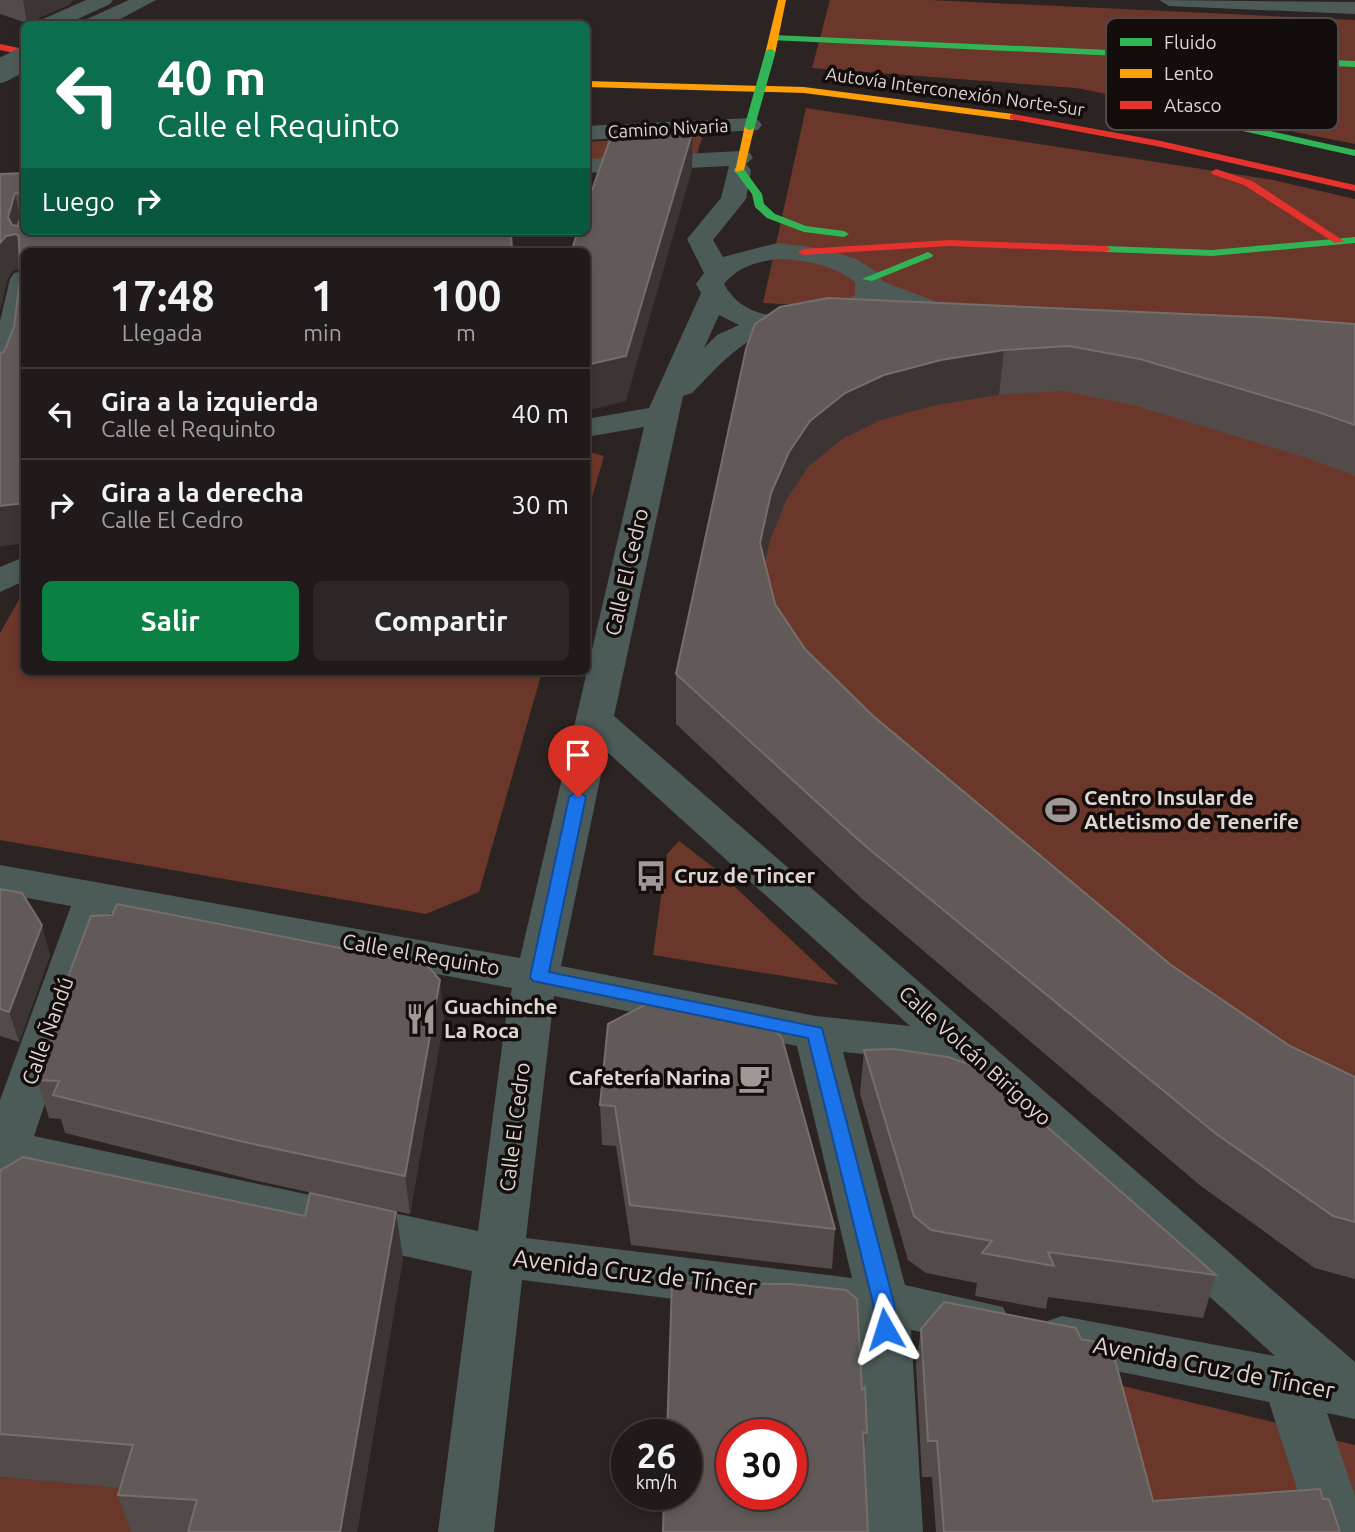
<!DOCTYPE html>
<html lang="es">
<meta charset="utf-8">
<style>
body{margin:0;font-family:Ubuntu,sans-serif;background:#2d2827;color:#f1f3f6;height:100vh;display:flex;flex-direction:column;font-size:26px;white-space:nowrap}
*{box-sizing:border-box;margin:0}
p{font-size:23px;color:#a2a1a2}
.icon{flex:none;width:38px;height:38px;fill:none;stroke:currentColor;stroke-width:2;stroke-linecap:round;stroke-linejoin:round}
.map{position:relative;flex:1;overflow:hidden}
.drawer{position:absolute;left:21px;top:248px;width:569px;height:427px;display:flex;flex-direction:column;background:#201b1a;border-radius:10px;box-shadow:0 4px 10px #0003,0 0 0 2px #3d3939}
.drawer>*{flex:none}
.top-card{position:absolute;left:21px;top:21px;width:569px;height:214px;border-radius:10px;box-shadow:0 4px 10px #0003,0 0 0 2px #3d3939;background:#0b6e4f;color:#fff;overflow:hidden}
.speed{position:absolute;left:611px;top:1419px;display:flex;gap:14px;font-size:35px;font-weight:700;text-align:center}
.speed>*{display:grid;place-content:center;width:91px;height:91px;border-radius:50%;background:#201b1a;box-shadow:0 4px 10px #0003,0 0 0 2px #3d3939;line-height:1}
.speed small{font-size:18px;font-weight:400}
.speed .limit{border:10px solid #d22;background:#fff;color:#111}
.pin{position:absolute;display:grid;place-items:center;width:60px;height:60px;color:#fff;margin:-72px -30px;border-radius:50% 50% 50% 0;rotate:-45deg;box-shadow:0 0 7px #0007}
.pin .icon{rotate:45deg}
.me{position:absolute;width:77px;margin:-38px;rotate:354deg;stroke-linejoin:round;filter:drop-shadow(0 0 5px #0008)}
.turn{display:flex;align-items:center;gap:24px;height:147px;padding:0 21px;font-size:32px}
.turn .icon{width:91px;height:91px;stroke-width:2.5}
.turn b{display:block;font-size:49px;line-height:60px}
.then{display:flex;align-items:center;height:66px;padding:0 21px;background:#0003;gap:14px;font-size:26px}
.eta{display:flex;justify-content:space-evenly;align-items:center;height:119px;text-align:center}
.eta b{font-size:42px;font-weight:700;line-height:49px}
.button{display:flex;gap:14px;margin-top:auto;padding:14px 21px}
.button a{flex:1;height:80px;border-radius:10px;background:#0b8043;color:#fff;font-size:28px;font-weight:700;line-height:80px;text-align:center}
.button a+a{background:#2d2827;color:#f1f3f6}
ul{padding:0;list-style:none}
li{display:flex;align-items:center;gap:21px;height:91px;padding:0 21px;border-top:2px solid #3d3939}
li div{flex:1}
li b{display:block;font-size:26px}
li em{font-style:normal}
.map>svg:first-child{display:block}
.green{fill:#6b372b}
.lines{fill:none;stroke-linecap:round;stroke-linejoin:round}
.street{fill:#4c5a58;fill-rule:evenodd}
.fast{fill:#30b455;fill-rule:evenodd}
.slow{fill:#ff9f0a;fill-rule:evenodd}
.jam{fill:#e5322d;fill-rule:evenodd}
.street-bridge{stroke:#4c5a58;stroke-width:24}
.fast-bridge{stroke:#30b455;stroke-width:10}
.wall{fill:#524b49}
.shaded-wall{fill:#3c3533}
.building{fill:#615a58;stroke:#756e6b;stroke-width:2;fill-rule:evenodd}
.route{fill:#1a73e8;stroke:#114b97;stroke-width:2}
.labels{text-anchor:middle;stroke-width:7;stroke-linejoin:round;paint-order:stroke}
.far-street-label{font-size:18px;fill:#dfd6d3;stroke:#130d0b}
.street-label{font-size:21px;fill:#dfd6d3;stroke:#130d0b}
.poi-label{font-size:21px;font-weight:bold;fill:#dfd6d3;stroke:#130d0b;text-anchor:start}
.near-street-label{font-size:24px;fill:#dfd6d3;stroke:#130d0b}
.key{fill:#130d0b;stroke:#504947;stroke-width:2}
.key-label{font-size:19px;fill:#dfd6d3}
</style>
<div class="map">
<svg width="1355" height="1532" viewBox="0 0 1355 1532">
<rect width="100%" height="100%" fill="#2b2422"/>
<g class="green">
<polygon points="830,0 930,0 1355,20 1355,144 1076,88 812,68"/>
<polygon points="806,108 1273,180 1355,199 1355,337 763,303"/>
<polygon points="703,135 697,154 586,161 586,142"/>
<polygon points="1355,370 1355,1279 1315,1268 1201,1186 859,896 718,521 744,394"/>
<polygon points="586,451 604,456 586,518"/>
<polygon points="24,591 24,672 542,672 479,892 426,914 0,840 0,633"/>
<polygon points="679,841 717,870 839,985 653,955 667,854"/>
<polygon points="1102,1381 1281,1424 1311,1524 1142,1532"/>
<polygon points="1321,1437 1355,1445 1355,1530"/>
<polygon points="0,1477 147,1490 136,1532 0,1532"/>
</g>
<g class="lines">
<g class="street">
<polygon points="86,0 113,0 110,4 67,24 40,24 43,19"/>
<polygon points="129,0 156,0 111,24 84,24 87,19"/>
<polygon points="1159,0 1355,2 1355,14 1169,6"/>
<polygon points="750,118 758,120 762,125 758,130 586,140 586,126"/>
<path d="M 741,151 L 750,153 L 753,158 L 746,164 L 751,170 L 746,199 L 713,240 L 723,257 L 777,243 L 825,249 L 856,259 L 878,273 L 882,281 L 965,313 L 969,319 L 965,325 L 955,327 L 882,300 C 863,324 821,331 793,332 C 784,333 774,330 766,333 C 735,345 715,370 692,393 L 683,396 L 614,716 L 1355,1362 L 1355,1419 L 1327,1413 L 1355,1496 L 1355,1532 L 1311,1532 L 1269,1402 L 1062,1360 L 1044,1354 L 1036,1338 L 1044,1322 L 1062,1316 L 1275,1356 L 952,1063 L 843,1052 L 905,1285 L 1003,1307 L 1011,1323 L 1003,1339 L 985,1345 L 911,1330 L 923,1532 L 867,1532 L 859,1322 L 522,1280 L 494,1532 L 438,1532 L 472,1271 L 21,1171 L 17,1178 L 0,1184 L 0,1100 L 71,906 L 0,893 L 0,865 L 520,958 L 644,427 L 586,437 L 586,419 L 649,408 L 701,293 L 696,284 L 704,273 L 687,239 L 721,198 L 729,166 L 586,173 L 586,159 ZM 777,259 C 806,260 831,264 855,282 L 855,295 C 818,321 748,330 724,284 C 738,267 756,262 777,259 ZM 719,315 L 739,325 L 717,335 L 704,348 ZM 606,751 L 910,1026 L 816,1016 L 561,966 ZM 110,913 L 512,988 L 506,1016 L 478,1231 L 34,1136 ZM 554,996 L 797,1046 L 852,1278 L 526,1238 Z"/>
<path d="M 24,271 C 27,301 28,361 10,387 L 0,390 L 0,321 L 10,279 L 14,273 Z"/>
<polygon points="24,557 24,581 0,592 0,567"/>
</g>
<g class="fast">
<polygon points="773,35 1355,61 1355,67 770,40 770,36"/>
<polygon points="1225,121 1355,150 1355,156 1225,127 1186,130 1181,127 1186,124"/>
<polygon points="735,168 743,168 762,194 764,204 775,214 806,226 844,231 849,234 844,237 804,232 767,218 755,207 752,194 734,170"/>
<polygon points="1355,237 1355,243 1212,256 1106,252 1101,249 1106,246 1212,250"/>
<polygon points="928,252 933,255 932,257 872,281 862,279"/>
</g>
<g class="slow">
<polygon points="778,0 786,0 775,54 770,57 765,54"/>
<polygon points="586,81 804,87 1013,114 1018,117 1013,120 804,93 586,87"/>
<polygon points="750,122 755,125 744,170 735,172 745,125"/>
</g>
<g class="jam">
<polygon points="0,44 24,49 24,55 0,50"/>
<polygon points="1013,114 1161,141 1355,185 1355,191 1161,147 1010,119 1010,115"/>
<polygon points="1216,169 1252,181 1344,241 1335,243 1244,185 1212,174 1211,172"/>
<polygon points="949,240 1106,246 1111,249 1106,252 949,246 803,255 798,252 803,249"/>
</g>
<polyline class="street-bridge" points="0,71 24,59"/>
<polyline class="fast-bridge" points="750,125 770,54"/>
</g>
<g class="wall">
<polygon points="0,0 73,0 68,5 27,23 0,14"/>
<polygon points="24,173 24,543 0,546 0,353 4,352 14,327 20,279 20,269 13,270 8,278 0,174"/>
<polygon points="1355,324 1355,476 1307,458 1133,405 1063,391 999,395 936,405 881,420 842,439 808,467 787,499 770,540 765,562 775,604 805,649 872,715 1171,965 1290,1046 1355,1077 1355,1279 1315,1268 1201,1186 859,896 676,724 676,674 746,349"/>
<polygon points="0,889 50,955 19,1042 0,1036"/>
<polygon points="444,1018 410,1214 253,1180 65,1133 61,1119 49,1118 37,1080"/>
<polygon points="608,1024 835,1229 832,1269 631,1245 616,1146 602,1145 600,1105"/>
<polygon points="864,1050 1216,1275 1203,1318 1048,1297 1046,1309 975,1296 977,1283 926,1273 908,1260 860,1094"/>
<polygon points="0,1174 403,1258 357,1532 131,1532 118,1495 120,1488 0,1477"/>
<polygon points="921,1329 1153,1501 1323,1499 1340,1532 936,1532 932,1477 922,1477 916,1365"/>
<polygon points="862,1390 867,1433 864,1457"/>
</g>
<g class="shaded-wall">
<polygon points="23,0 73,0 68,5 27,23"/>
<polygon points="693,130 692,170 626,401 586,411 586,365"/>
<polygon points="15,193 22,227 19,236 16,234 23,268 13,270 8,278 0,310 0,243"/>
<polygon points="1004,350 999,395 936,405 881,420 842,439 808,467 787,499 770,540 759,591 760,543 771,493 789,452 810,421 845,393 884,375 941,360"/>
<polygon points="24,503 24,543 0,546 0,506"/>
<polygon points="42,925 50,955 19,1042 9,1012"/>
<polygon points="440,980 444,1018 410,1214 405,1176"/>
<polygon points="396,1212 403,1258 357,1532 340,1532"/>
</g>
<g class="building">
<polygon points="693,130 626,356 586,365 586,252 571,252 578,231 586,231 586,207 612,134"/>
<polygon points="24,173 24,194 15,193 8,217 12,225 18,226 19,221 24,220 24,231 511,231 512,252 24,252 24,503 0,506 0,353 4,352 14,327 20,279 19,236 16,234 6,236 0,243 0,174"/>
<polygon points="828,298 1276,318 1355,324 1355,425 1318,412 1140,359 1069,346 1004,350 941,360 884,375 845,393 810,421 789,452 771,493 760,543 775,604 805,649 872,715 1171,965 1290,1046 1355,1077 1355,1222 1333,1216 1215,1133 863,844 676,674 746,349 755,324 780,307"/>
<polygon points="0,889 22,893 42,925 9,1012 0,1009"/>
<polygon points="117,904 427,965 440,980 405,1176 244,1142 53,1095 59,1081 37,1080 59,1021 54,1023 53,1017 91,916 112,915"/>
<polygon points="652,1001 764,1024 776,1031 782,1038 835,1229 630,1205 615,1106 600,1105 608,1024"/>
<polygon points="894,1049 948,1057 980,1068 1216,1275 1048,1252 1054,1266 982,1253 992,1241 931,1230 914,1216 864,1050"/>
<polygon points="23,1157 305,1216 310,1193 396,1212 340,1532 188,1532 197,1500 118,1495 133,1445 0,1434 0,1174 1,1170"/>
<path d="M 672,1283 L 791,1284 L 846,1290 L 857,1299 L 862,1390 L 865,1387 L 867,1433 L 863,1432 L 868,1532 L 663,1532 L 664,1494 L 686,1494 L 686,1435 L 667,1435 ZM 732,1435 L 791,1435 L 791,1494 L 732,1494 Z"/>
<polygon points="944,1302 1076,1328 1081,1339 1111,1345 1153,1501 1320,1489 1323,1499 1329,1499 1340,1532 944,1532 937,1441 928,1441 921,1329"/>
</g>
<polygon class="route" points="578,791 586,797 549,972 822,1028 894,1303 896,1329 893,1335 885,1338 878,1335 873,1303 808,1038 533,981 530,977 569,797"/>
<defs>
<symbol id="stadium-bare" viewBox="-9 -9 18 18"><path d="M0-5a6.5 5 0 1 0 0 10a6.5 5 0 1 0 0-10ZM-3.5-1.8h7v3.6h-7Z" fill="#a09895" stroke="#130d0b" stroke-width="2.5" paint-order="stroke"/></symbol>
<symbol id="bus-bare" viewBox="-9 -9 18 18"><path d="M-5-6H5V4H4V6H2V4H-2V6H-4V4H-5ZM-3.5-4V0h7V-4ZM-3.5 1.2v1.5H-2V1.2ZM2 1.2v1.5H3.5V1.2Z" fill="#a09895" stroke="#130d0b" stroke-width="2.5" paint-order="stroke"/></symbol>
<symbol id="restaurant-bare" viewBox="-9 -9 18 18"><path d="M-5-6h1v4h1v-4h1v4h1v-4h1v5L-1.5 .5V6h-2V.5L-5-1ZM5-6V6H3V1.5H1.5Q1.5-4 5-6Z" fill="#a09895" stroke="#130d0b" stroke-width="2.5" paint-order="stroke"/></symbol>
<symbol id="cafe-bare" viewBox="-9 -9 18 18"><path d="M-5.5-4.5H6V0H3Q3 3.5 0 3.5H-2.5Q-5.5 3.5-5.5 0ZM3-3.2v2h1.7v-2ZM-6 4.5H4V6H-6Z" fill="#a09895" stroke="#130d0b" stroke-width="2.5" paint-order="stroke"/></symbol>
</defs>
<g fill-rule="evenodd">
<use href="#stadium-bare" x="1039" y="788" width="44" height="44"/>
<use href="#bus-bare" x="629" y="854" width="44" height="44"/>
<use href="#restaurant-bare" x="399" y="997" width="44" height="44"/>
<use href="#cafe-bare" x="732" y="1056" width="44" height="44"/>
</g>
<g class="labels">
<g class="far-street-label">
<text transform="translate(955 92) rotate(8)" y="6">Autovía Interconexión Norte-Sur</text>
<text transform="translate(668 129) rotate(-3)" y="6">Camino Nivaria</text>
</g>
<g class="street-label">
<text transform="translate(627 572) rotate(-77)" y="7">Calle El Cedro</text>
<text transform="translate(421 955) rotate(10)" y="7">Calle el Requinto</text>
<text transform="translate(48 1031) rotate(-70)" y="7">Calle Ñandú</text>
<text transform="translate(975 1056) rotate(42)" y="7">Calle Volcán Birigoyo</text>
<text transform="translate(515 1127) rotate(-83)" y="7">Calle El Cedro</text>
</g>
<g class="poi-label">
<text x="1084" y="805">Centro Insular de<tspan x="1084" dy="24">Atletismo de Tenerife</tspan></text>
<text x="674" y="883">Cruz de Tincer</text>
<text x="444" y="1014">Guachinche<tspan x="444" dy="24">La Roca</tspan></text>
<text x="731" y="1085" text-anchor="end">Cafetería Narina</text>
</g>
<g class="near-street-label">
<text transform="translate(635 1273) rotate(7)" y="8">Avenida Cruz de Tíncer</text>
<text transform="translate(1214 1368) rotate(11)" y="8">Avenida Cruz de Tíncer</text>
</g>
</g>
<rect x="1106" y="18" width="232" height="112" rx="10" class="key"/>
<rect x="1120" y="38" width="32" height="8" fill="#30b455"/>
<rect x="1120" y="69" width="32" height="9" fill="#ff9f0a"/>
<rect x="1120" y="101" width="32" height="8" fill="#e5322d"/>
<g class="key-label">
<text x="1164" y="49">Fluido</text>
<text x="1164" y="80">Lento</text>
<text x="1164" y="112">Atasco</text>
</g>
</svg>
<div class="speed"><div>26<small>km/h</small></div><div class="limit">30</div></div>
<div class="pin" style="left:578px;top:797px;background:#d93025"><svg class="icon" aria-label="arrive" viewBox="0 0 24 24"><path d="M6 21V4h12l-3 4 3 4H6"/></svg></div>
<svg class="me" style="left:885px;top:1329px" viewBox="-20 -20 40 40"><path d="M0-17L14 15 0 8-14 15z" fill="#1a73e8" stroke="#fff" stroke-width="4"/></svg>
<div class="top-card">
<div class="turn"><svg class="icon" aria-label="left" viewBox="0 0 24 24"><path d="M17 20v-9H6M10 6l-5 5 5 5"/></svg><div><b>40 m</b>Calle el Requinto</div></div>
<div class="then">Luego<svg class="icon" aria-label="right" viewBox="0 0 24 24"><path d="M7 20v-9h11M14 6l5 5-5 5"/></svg></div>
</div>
<section class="drawer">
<div class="eta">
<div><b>17:48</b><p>Llegada</p></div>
<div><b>1</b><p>min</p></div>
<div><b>100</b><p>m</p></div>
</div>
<ul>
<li><svg class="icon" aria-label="left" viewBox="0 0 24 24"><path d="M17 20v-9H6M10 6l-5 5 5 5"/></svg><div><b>Gira a la izquierda</b><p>Calle el Requinto</p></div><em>40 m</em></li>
<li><svg class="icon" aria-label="right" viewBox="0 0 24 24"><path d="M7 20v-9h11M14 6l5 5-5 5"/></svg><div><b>Gira a la derecha</b><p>Calle El Cedro</p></div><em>30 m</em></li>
</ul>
<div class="button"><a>Salir</a><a>Compartir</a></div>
</section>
</div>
